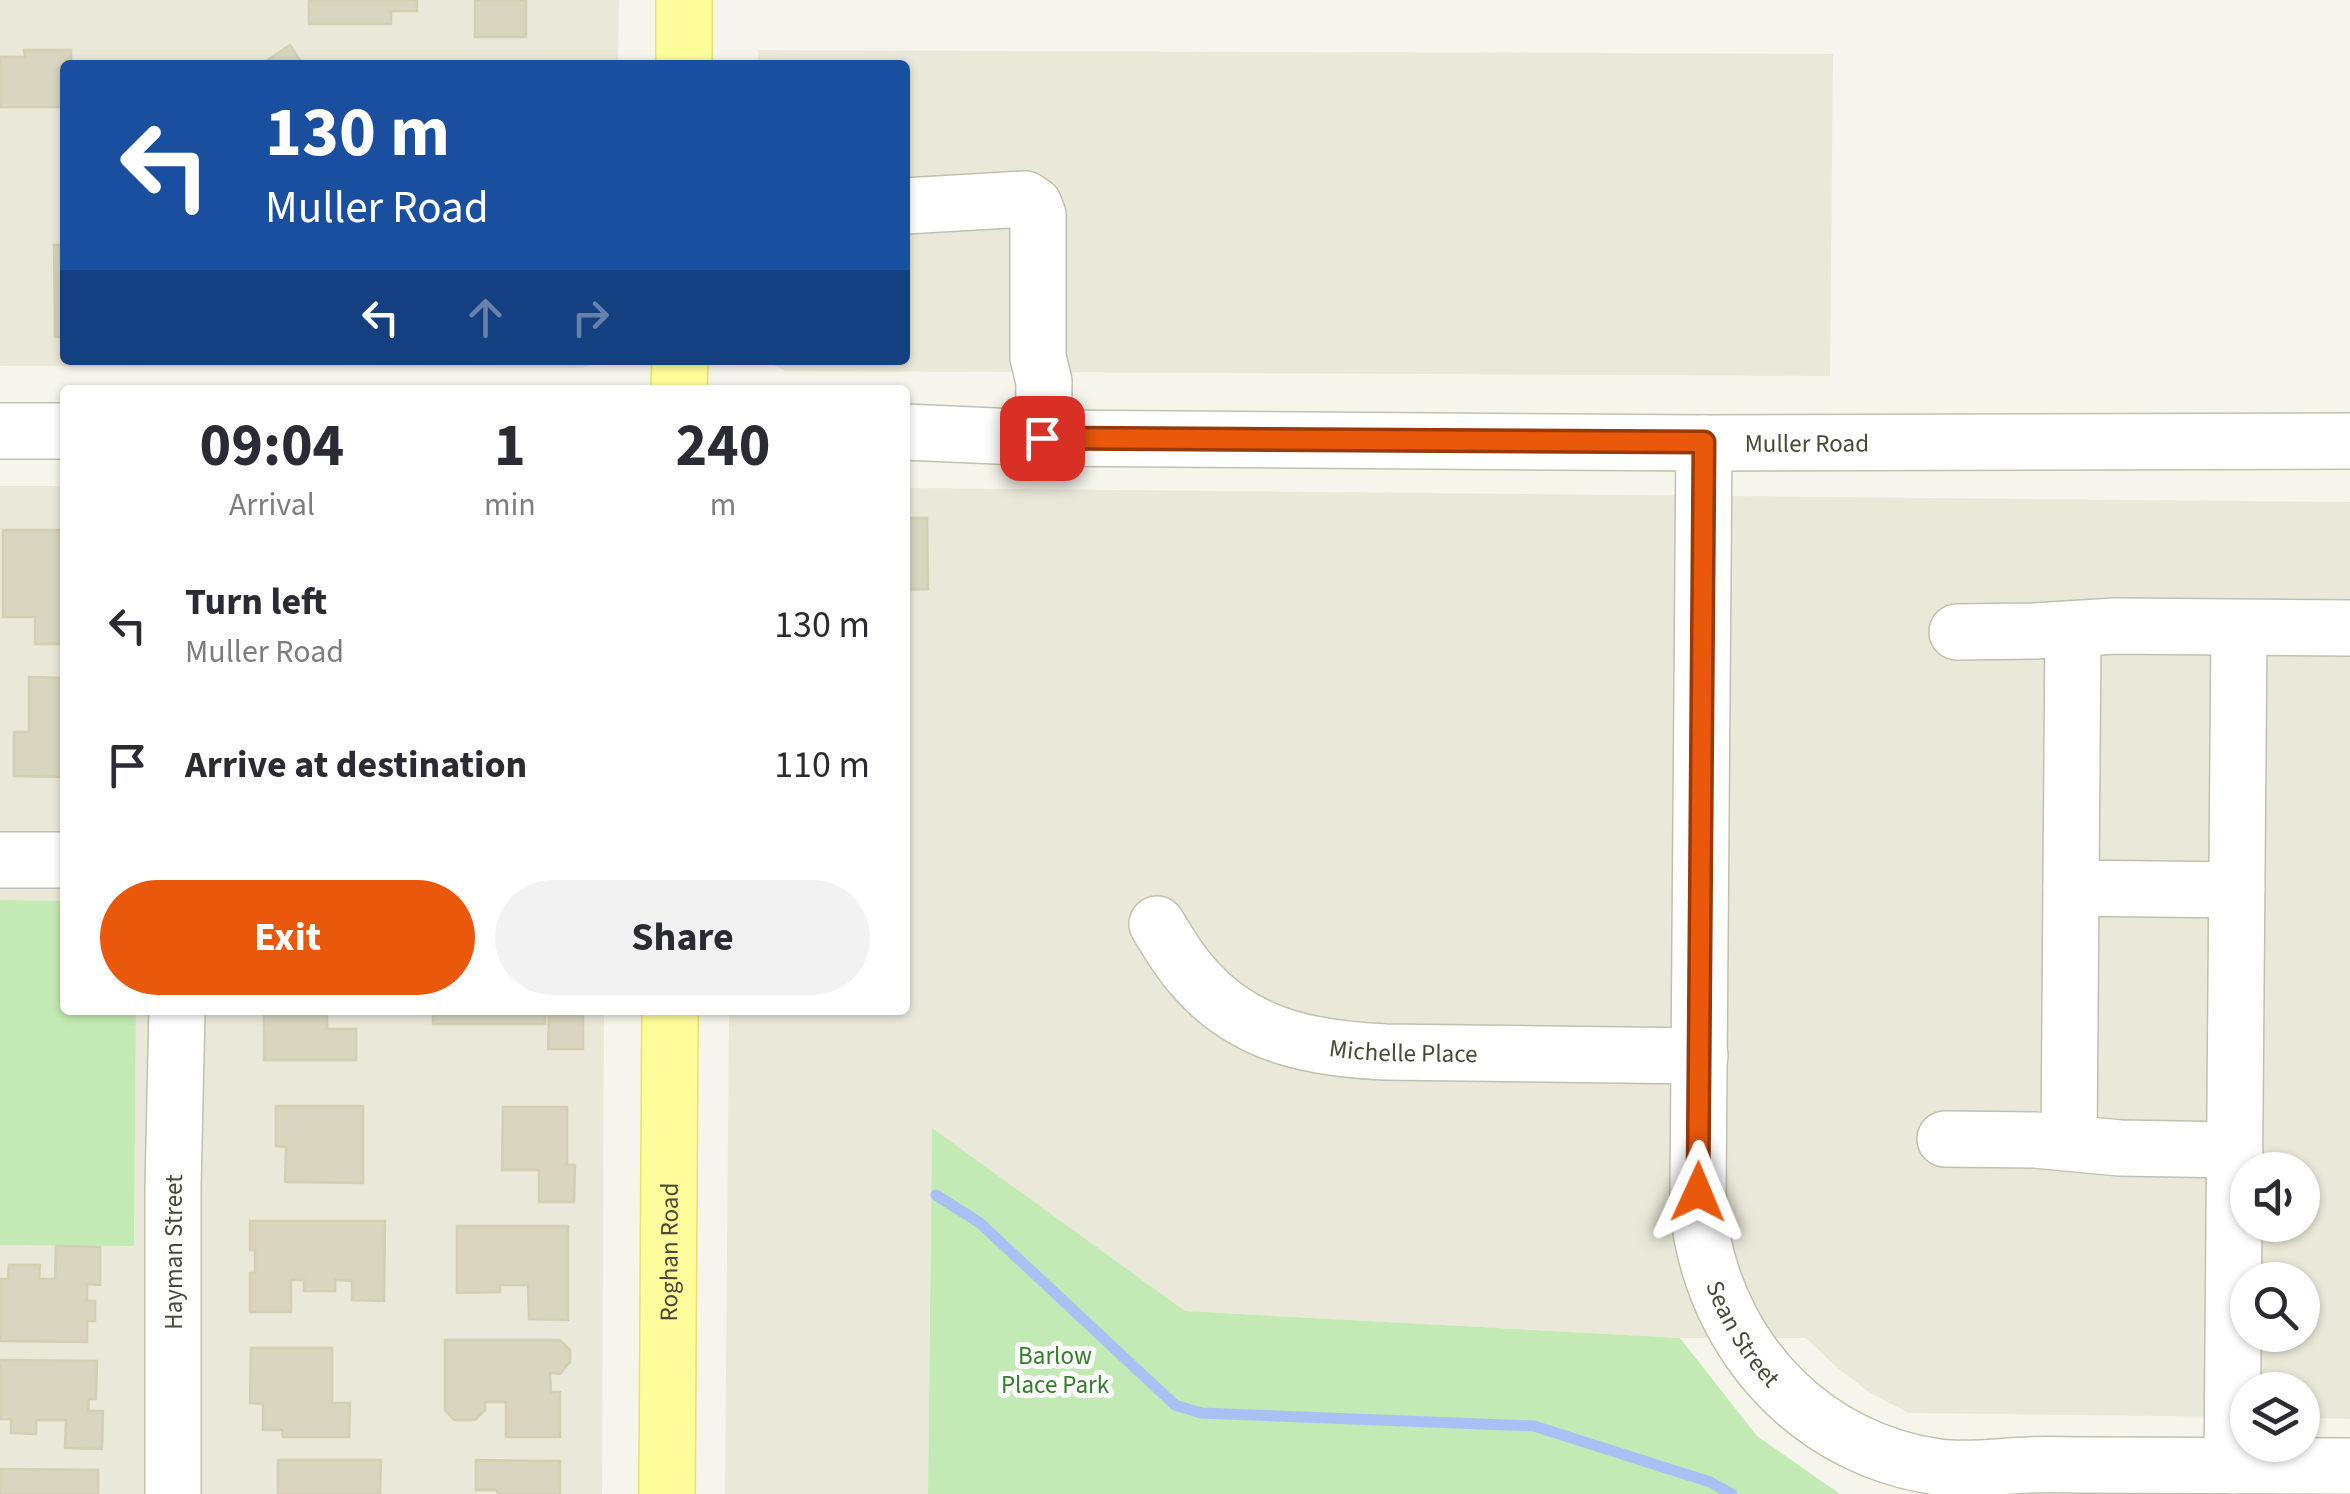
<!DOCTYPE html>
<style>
body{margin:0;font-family:"Source Sans 3",sans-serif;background:#f2f2f3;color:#2b2b33;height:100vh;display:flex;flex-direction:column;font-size:38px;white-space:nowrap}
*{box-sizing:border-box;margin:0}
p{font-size:32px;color:#7c7c81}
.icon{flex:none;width:55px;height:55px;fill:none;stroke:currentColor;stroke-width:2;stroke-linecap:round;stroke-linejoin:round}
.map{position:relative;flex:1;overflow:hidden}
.side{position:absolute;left:60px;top:385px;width:850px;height:630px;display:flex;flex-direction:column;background:#fff;border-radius:10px;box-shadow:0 2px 8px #0004}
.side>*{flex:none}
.top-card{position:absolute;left:60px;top:60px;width:850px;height:305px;border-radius:10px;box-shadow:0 2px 8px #0004;background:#1a4fa0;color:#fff;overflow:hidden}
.fabs{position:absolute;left:2230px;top:1152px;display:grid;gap:20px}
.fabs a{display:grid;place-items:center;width:90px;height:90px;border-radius:50%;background:#fff;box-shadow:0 2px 8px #0004;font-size:50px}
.pin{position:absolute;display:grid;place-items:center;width:85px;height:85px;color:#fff;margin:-42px;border-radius:20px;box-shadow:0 5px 15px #0006}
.me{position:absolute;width:110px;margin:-55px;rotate:1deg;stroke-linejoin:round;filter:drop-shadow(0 0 8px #0008)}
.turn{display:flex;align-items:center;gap:35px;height:210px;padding:0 40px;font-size:45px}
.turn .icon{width:130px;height:130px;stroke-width:2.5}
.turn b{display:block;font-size:70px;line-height:85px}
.lanes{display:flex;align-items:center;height:95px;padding:0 40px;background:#0003;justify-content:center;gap:50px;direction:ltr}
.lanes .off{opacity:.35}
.eta{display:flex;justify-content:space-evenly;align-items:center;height:170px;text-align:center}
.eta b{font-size:60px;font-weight:700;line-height:70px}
.button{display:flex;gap:20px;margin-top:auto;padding:20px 40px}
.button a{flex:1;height:115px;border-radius:60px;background:#ea580c;color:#fff;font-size:40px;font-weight:700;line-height:115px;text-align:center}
.button a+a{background:#f2f2f3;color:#2b2b33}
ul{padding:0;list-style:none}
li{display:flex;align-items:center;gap:30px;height:140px;padding:0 40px}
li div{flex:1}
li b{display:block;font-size:38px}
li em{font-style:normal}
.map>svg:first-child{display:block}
.residential{fill:#eae9d9;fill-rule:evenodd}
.green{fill:#c3eab4}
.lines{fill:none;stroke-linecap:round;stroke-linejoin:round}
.stream{stroke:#a8c0f3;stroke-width:11}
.building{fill:#d8d5c0;stroke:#d3cfb3;stroke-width:2.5}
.minor-casing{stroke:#c2c0ad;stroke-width:58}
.major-casing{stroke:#e7e268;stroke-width:58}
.minor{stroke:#fff;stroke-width:55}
.major{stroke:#fffd9b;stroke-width:55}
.route-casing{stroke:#983908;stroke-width:25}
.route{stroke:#ea580c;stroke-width:18}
.labels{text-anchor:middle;stroke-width:10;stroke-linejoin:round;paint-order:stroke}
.street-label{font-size:25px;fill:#4b4838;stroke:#fff}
.park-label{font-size:25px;fill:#337f29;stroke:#fff}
</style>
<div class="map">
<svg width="2350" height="1494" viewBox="0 0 2350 1494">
<rect width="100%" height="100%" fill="#f6f5eb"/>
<g class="residential">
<polygon points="0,0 619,0 618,65 65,65 65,360 602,360 583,368 0,366"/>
<polygon points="758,50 1833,54 1830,376 786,371 771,364 768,360 905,360 905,65 758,65"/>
<polygon points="0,486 65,486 65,901 0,900"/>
<path d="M 905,488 L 2350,502 L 2350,1419 L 2303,1418 L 2302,1390 L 2248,1390 L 2247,1417 L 1909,1413 L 1870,1393 L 1834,1365 L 1806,1338 L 1680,1338 L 1185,1311 L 932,1129 L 928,1494 L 725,1494 L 729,1010 L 905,1010 ZM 2248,1170 L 2302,1170 L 2302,1225 L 2248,1225 ZM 2248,1280 L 2302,1280 L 2302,1335 L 2248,1335 Z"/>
<polygon points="136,1010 604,1010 602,1494 0,1494 0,1245 134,1245"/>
</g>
<g class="green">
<polygon points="0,900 65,901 65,1010 136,1010 134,1246 0,1245"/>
<polygon points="932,1128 1185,1311 1680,1338 1757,1436 1840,1494 928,1494"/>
</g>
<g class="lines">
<polyline class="stream" points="936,1195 980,1223 1175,1405 1201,1413 1534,1426 1710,1482 1732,1494"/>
</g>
<g class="building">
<polygon points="309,0 417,0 417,11 391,11 391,24 309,24"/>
<rect x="475" y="0" width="51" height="37"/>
<polygon points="290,45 303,65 263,65 262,64"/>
<polygon points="24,50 71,50 71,65 65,65 65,107 0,107 0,57 25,57"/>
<polygon points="496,63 571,64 571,65 496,65"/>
<polygon points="54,245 65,245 65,337 55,337"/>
<polygon points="905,518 927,518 928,589 905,590"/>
<polygon points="3,530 65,530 65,644 35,644 35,617 3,617"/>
<polygon points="29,677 65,678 65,765 63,765 63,777 14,776 14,732 29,732"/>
<polygon points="264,1010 327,1010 327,1029 356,1029 356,1060 264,1060"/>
<rect x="433" y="1010" width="112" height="14"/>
<polygon points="549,1014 583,1015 583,1049 548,1049"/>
<polygon points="276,1106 363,1106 363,1183 285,1182 286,1147 276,1146"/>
<polygon points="503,1107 567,1107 567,1165 575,1165 574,1202 539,1202 539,1170 502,1170"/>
<polygon points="250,1221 385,1221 384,1301 352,1300 352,1281 335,1280 335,1291 304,1291 304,1280 291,1280 291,1312 250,1312 250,1273 255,1273 255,1250 250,1250"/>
<polygon points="457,1226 568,1226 568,1320 529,1319 528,1285 500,1285 500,1292 457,1293"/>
<polygon points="56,1246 100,1247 100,1285 87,1284 87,1301 95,1301 95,1321 87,1321 87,1342 0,1341 0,1279 8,1279 9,1265 40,1265 39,1279 55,1279"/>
<polygon points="445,1340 560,1340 570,1350 570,1362 560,1374 550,1373 551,1392 560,1392 560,1437 506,1437 506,1402 485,1402 485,1410 475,1420 454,1420 445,1410"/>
<polygon points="251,1348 332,1348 332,1403 350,1403 349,1437 283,1437 282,1430 263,1430 263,1404 250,1403"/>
<polygon points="0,1360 97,1361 96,1399 89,1399 88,1411 103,1411 102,1449 65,1448 66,1420 36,1420 36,1434 11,1433 11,1419 0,1419"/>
<polygon points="278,1460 381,1460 380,1494 278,1494"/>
<polygon points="476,1460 560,1461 560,1494 498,1494 497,1490 476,1490"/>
<polygon points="0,1469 98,1470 98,1494 0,1494"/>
</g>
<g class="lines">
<defs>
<g id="minor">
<polyline points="905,206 1025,199 1034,205 1038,215 1038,357 1044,382 1043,438"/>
<polyline points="0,431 65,431"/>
<path id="s1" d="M 905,432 L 1043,438 L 1704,443 L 2350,441"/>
<path id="s2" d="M 1704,443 L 1698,1191 C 1699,1207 1699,1222 1702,1237 C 1725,1356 1816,1450 1938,1467 C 1967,1471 1999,1466 2029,1465 C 2047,1464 2065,1465 2083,1465 C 2172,1466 2261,1466 2350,1466"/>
<polyline points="1957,632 2034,631 2116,626 2350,628"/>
<polyline points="0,860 65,860"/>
<polyline points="2071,888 2237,890"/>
<path id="s3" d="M 1157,924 C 1169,944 1181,964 1197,981 C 1247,1037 1315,1049 1386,1052 L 1700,1056"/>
<polyline points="1945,1139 2035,1140 2120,1148 2235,1150"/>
<polyline points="2069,1142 2073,629"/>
<polyline points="2232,1466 2239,628"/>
<path id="s4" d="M 173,1494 L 173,1187 L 177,1010"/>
</g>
<g id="major">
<polyline points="684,65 684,0"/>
<polyline points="679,390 680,360"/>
<path id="s5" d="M 667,1494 L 670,1010"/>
</g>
</defs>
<use href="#minor" class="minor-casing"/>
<use href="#major" class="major-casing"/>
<use href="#minor" class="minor"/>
<use href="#major" class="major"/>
</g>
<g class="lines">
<defs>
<polyline id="route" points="1042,438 1704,442 1698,1192"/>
</defs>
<use href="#route" class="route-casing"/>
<use href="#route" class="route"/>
</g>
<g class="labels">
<g class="street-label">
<text dy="9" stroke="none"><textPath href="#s1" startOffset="902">Muller Road</textPath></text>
<text dy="9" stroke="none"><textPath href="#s3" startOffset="295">Michelle Place</textPath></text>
<text dy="9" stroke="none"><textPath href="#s4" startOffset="242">Hayman Street</textPath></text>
<text dy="9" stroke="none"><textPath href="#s5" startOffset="242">Roghan Road</textPath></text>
<text dy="9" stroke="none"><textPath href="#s2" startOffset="900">Sean Street</textPath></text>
</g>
<g class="park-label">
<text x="1055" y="1364">Barlow<tspan x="1055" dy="29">Place Park</tspan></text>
</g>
</g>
</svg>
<div class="fabs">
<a><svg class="icon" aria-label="sound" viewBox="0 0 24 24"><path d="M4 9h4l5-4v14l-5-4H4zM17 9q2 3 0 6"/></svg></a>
<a><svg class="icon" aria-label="search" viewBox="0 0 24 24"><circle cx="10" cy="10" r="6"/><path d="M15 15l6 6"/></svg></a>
<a><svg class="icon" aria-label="layers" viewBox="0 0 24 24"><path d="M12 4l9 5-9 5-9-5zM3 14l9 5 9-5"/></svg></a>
</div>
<div class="pin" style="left:1042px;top:438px;background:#d93025"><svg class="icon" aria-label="arrive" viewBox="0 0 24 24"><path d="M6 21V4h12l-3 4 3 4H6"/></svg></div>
<svg class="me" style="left:1698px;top:1192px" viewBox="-20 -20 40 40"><path d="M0-17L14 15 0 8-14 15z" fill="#ea580c" stroke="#fff" stroke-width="4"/></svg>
<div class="top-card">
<div class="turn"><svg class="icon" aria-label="left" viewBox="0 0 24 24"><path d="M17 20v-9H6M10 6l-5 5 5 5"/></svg><div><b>130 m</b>Muller Road</div></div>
<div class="lanes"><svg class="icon" aria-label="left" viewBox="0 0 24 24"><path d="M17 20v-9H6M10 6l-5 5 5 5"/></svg><svg class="icon off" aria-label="ahead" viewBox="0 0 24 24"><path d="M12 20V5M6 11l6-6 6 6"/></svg><svg class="icon off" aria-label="right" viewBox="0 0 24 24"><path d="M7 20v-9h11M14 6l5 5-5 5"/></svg></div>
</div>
<section class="side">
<div class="eta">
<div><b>09:04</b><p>Arrival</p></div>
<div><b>1</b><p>min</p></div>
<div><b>240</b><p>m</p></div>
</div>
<ul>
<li><svg class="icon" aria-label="left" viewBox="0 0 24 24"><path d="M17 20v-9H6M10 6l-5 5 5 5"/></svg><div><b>Turn left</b><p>Muller Road</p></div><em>130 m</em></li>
<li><svg class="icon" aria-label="arrive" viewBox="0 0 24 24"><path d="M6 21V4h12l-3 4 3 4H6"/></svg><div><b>Arrive at destination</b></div><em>110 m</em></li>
</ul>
<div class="button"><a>Exit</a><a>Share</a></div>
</section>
</div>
